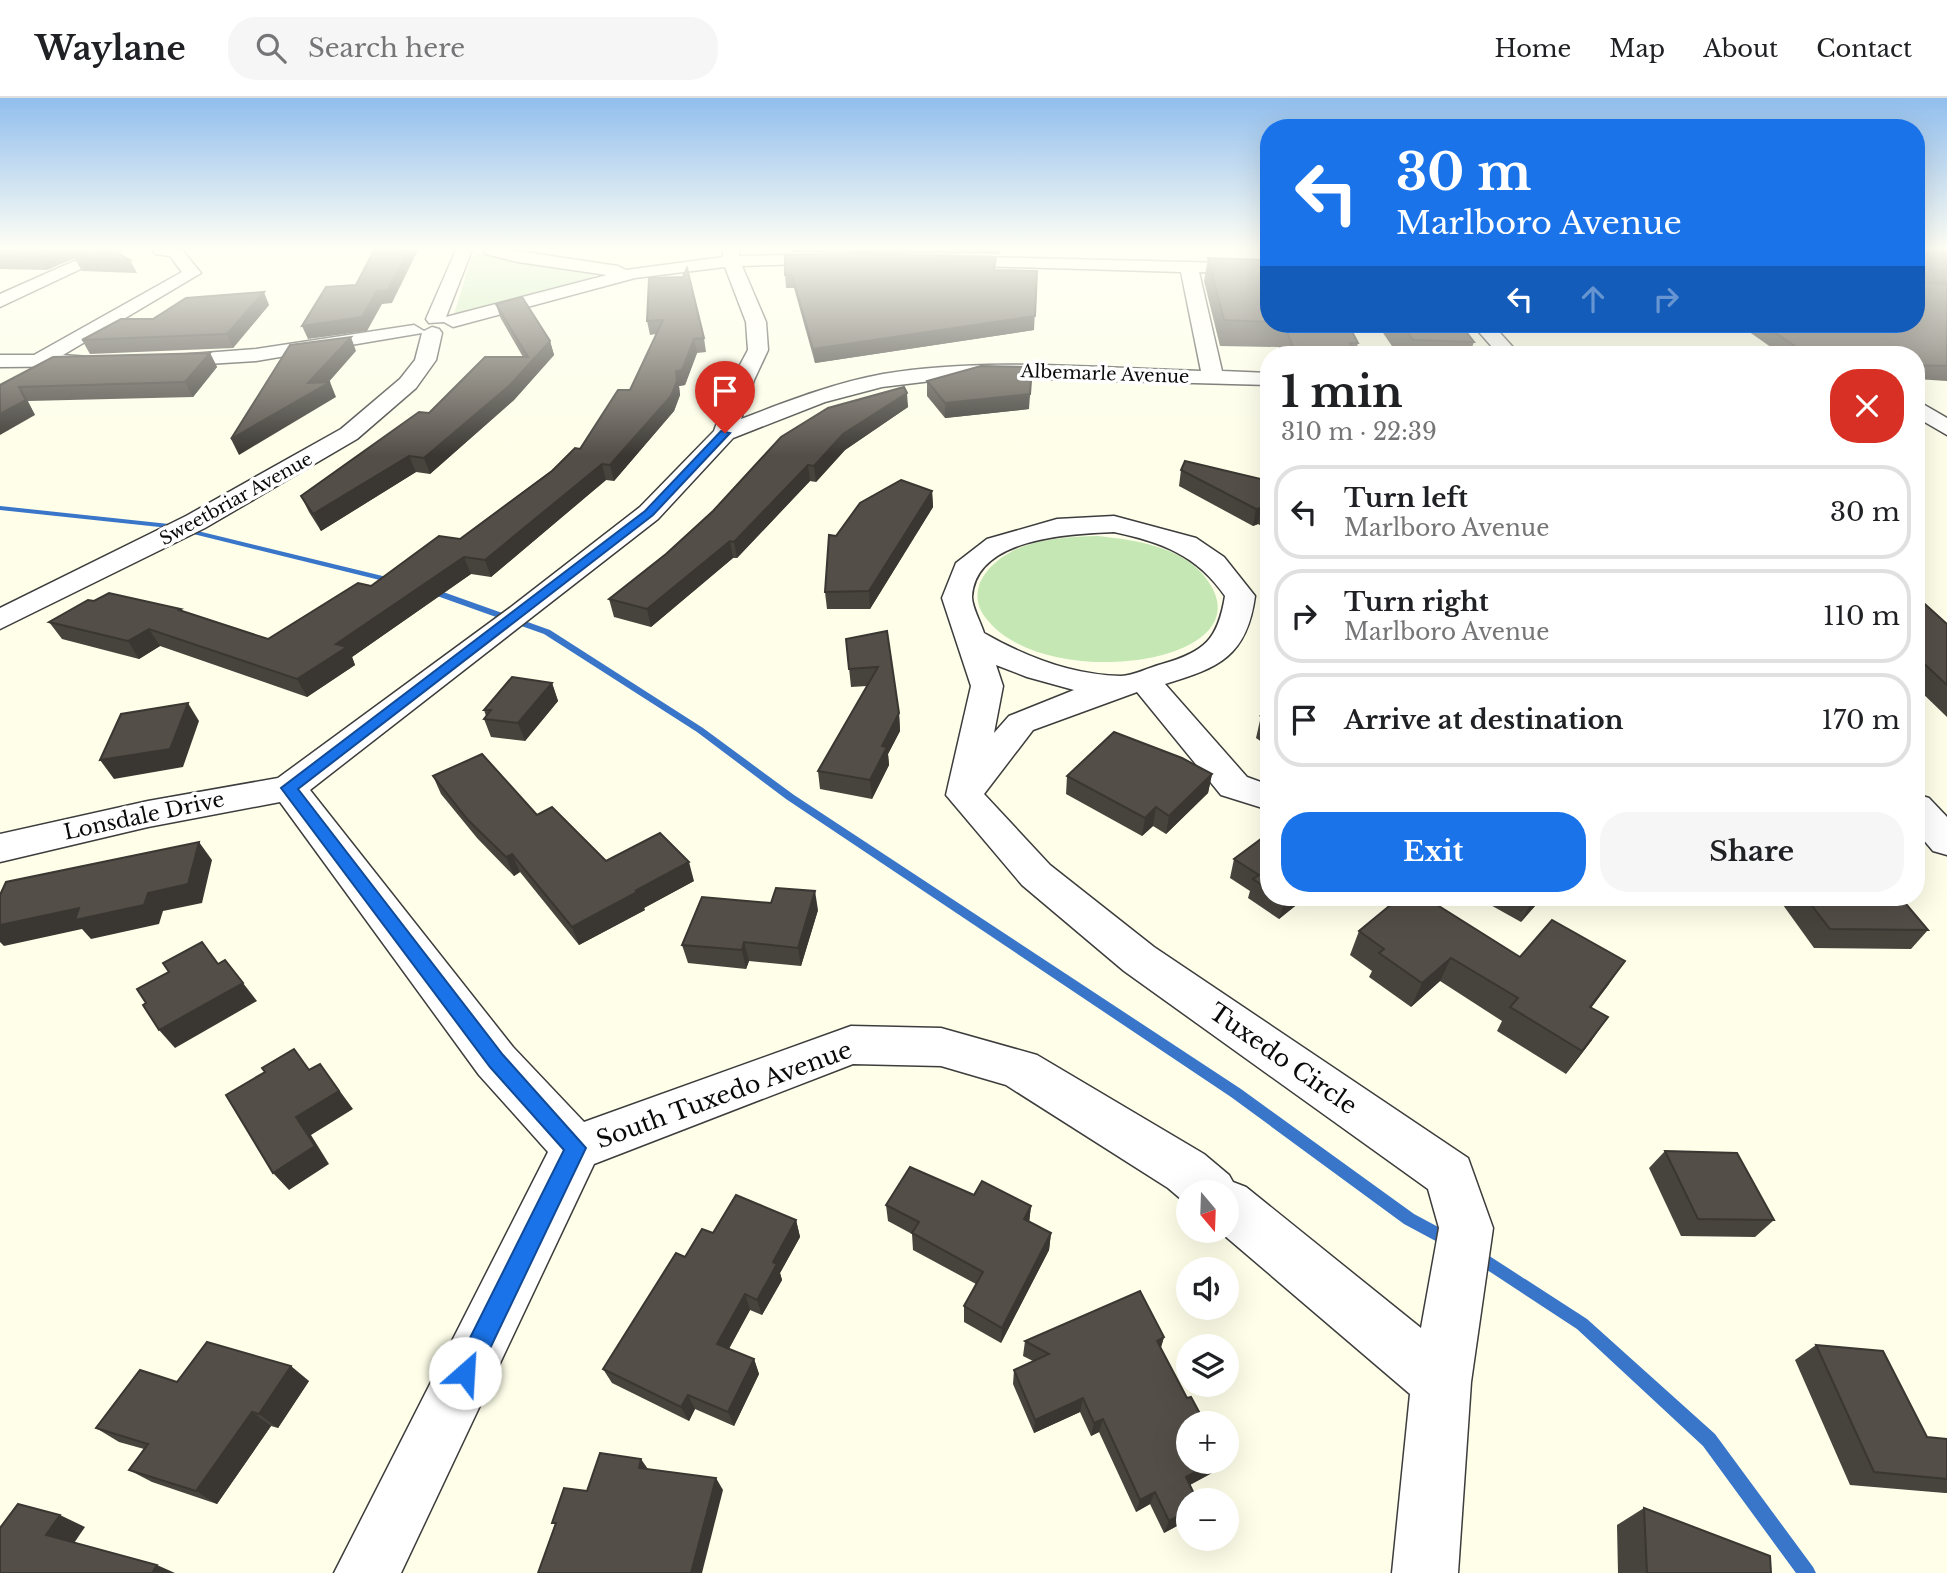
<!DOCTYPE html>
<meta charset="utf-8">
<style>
body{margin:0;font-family:"Libre Baskerville",serif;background:#f6f6f6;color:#202124;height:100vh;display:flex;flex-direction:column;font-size:26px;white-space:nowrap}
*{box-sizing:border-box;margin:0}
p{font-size:23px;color:#757577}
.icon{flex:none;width:38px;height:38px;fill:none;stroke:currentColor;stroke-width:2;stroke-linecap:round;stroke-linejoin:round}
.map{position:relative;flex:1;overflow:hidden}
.sheet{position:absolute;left:1260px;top:248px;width:665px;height:560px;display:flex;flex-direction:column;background:#fff;border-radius:28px;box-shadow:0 7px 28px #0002}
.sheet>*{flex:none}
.banner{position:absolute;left:1260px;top:21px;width:665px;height:214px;border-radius:28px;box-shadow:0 7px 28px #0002;background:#1a73e8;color:#fff;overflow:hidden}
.needle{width:46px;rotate:161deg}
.buttons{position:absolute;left:1176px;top:1082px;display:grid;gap:14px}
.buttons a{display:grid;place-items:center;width:63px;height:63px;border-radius:50%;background:#fff;box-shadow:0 7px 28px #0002;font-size:35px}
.pin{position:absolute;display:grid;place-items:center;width:60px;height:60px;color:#fff;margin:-72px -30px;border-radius:50% 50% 50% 0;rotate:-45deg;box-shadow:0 0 7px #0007}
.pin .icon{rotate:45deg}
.me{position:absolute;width:77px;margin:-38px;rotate:26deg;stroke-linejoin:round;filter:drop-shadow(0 0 5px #0008)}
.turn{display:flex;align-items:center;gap:24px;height:147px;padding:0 21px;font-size:32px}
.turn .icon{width:91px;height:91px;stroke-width:2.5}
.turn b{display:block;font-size:49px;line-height:60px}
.lanes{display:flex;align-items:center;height:66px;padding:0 21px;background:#0003;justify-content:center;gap:35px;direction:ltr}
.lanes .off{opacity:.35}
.round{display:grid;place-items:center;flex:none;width:74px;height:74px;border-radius:28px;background:#f6f6f6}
.headline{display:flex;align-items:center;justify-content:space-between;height:119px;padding:0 21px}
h1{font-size:42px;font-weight:700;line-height:52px}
.primary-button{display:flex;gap:14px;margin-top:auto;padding:14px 21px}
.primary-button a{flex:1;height:80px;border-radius:28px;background:#1a73e8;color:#fff;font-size:28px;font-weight:700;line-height:80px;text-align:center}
.primary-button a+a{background:#f6f6f6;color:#202124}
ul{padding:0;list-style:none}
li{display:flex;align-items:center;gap:21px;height:94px;margin:0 14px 10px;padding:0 7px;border:4px solid #e0e0e0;border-radius:28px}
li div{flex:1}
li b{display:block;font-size:26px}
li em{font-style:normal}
header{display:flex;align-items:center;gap:42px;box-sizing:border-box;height:98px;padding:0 35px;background:#fff;border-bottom:2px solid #e0e0e0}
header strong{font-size:33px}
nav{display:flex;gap:38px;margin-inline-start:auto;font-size:24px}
.search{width:490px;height:63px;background:#f6f6f6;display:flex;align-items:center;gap:18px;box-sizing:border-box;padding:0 24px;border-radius:28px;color:#757577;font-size:26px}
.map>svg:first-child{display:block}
.green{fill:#c5e7b4}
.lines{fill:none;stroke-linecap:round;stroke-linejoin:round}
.stream{fill:#3975c8;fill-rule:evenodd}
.minor-casing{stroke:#3d3d3d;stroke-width:3}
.minor{fill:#fff;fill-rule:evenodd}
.wall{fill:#47433d}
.shaded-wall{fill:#3a3732}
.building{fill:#534e47;stroke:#3a3732;stroke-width:2}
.route{fill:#1a73e8;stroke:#114b97;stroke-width:2}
.labels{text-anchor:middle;stroke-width:7;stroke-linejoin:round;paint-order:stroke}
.far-street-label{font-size:18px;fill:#0a0a0a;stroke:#fff}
.street-label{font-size:21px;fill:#0a0a0a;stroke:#fff}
.near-street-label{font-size:24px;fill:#0a0a0a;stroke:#fff}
</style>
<header>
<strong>Waylane</strong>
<div class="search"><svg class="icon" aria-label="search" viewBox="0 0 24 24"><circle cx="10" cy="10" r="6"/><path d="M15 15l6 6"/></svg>Search here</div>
<nav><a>Home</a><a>Map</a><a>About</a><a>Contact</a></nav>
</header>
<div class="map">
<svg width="1947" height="1475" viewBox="0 0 1947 1475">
<rect width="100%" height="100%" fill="#fefee9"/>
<g class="green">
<polygon points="481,154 509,162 595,175 594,179 463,217 454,216 472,158"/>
<path d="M 1098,438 C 1134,442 1181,448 1205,479 C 1274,566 1043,598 985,519 C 973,503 976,485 989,471 C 1015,441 1061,439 1098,438 Z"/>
</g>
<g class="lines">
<g class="stream">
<polygon points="0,408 169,426 399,482 400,484 396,486 169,430 0,412"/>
<polygon points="426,490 432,490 550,532 703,630 794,697 1241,991 1414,1116 1455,1138 1457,1143 1455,1148 1450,1150 1445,1148 1404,1126 1231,999 786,701 697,634 544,536 426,494"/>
<polygon points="1477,1150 1587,1221 1715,1336 1813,1469 1816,1475 1796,1475 1703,1348 1577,1231 1472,1162 1470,1157 1472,1152"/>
</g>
<defs>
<g id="minor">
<polygon points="99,152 121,152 0,209 0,196"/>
<polygon points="153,152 182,152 201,175 63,257 102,260 105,264 102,268 0,269 0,257 34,257 182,174 170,158 155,156"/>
<path d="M 456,152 L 472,152 L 446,219 L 607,177 L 518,164 L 486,156 L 484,152 L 511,152 L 618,168 L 626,172 L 723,159 L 723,152 L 739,152 L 739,158 L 842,156 L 844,160 L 842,164 L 836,165 L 742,168 L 766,224 L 768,252 L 754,282 L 741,321 C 788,303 834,285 883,276 C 987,259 1096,270 1201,273 L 1181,174 L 945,167 L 939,166 L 937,162 L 939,158 L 1269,166 L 1269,176 L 1199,174 L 1222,273 L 1269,275 L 1269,287 L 964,279 L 882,289 L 825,304 L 733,340 L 658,421 L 310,692 L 513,949 L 584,1024 L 851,928 L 941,930 L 1037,957 L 1204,1056 L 1229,1077 L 1233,1084 L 1246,1089 L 1421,1230 L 1439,1130 L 1428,1091 L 1124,873 L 1022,787 L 946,697 L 971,588 L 942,500 L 956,465 L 987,441 L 1057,421 L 1114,418 L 1196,440 L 1224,459 L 1255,498 C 1247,558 1219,570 1165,586 L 1247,679 L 1269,687 L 1269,712 L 1221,697 L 1137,594 L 1033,632 L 984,696 L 1050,767 L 1154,849 L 1468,1060 L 1493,1130 L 1471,1284 L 1458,1475 L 1392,1475 L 1410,1296 L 1218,1132 L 1227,1132 L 1227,1094 L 1188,1094 L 1188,1107 L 1168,1090 L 1006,987 L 941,968 L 853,966 L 594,1066 L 401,1475 L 334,1475 L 548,1054 L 479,977 L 280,704 L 148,729 L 0,764 L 0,736 L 148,703 L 278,680 L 511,509 L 640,409 L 714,333 L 732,282 L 748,252 L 746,224 L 725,169 L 635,180 L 453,229 L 444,224 L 429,225 L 426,221 ZM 1114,434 C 1161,444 1197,457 1225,498 C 1218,541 1205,554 1162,566 C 1150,569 1133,578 1121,578 C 1072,577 1026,559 984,535 C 981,525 972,509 972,499 C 975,439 1072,436 1114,434 ZM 996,567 L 1027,579 L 1074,592 L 1009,618 L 994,635 L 1003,588 Z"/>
<polygon points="1472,226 1492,226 1520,257 1499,257"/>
<polygon points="414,227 424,233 432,229 439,231 442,235 436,262 416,290 357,341 205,430 0,531 0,510 186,418 341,331 400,281 415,262 422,235 256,263 159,269 149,263 152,259 256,251"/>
<polygon points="1916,302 1947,320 1947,337 1916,319"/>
<polygon points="1916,696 1929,700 1947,719 1947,757 1933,753 1916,733"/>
</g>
</defs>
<use href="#minor" class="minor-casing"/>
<use href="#minor" class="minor"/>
</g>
<g class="wall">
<polygon points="0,152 93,152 47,172 0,171"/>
<polygon points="790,152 1000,152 999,156 791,154"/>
<polygon points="1916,153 1947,154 1947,186 1921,183 1921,184 1947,186 1947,283 1916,281 1916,257 1782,257 1738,226 1916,226"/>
<polygon points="1208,160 1269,162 1269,226 1348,226 1358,245 1355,256 1356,257 1282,257 1279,249 1220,248 1204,183"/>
<polygon points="75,161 130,162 137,175 82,173"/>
<polygon points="996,172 1034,232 815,265 794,190 786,190 785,177"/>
<polygon points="649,180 704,240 706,254 697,255 685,287 679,288 680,297 674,313 614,383 606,382 491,479 471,476 352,559 355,567 307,599 160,548 139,561 62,541 49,524 94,503 183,514 268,541 371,488 460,441 580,351 630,292 656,236 650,237 647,223"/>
<polygon points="496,206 550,243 554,257 514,302 430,376 416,374 321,433 309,414 301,398 429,315 523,259 500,219"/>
<polygon points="269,207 233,250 90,256 82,242 153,221"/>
<polygon points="1377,226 1460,226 1474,244 1469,257 1398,257"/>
<polygon points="210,255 217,269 193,299 28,303 35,317 0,287"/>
<polygon points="927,283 1029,311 945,320 927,298"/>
<polygon points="904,289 908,309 845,352 816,384 810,383 737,460 733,460 651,529 614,519 609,501"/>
<polygon points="1181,372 1269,383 1269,432 1258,426 1253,428 1179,388"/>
<polygon points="932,393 933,409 870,511 827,511 825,494 836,438"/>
<polygon points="1916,498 1947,526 1947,619 1916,589"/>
<polygon points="887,533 899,615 900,633 888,656 889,667 872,701 820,691 818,673 867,588 851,589 846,541"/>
<polygon points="552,585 558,603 525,643 491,639 484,621 486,618 484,612"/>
<polygon points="1269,607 1269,649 1256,640 1261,618 1265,616 1267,608"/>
<polygon points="1212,676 1208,695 1166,736 1153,728 1142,738 1066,696 1067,678"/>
<polygon points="433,678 537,717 606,763 694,783 644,810 645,812 579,847 520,774 514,778 477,740 441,696"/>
<polygon points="1269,735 1269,800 1305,800 1279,821 1248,800 1250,793 1230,780 1234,761"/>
<polygon points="1478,800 1542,800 1521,824"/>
<polygon points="1778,800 1901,800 1928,832 1911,851 1814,850"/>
<polygon points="818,812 801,868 749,863 746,871 688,865 682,847"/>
<polygon points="1359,833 1520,859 1609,886 1591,910 1592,942 1566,976 1497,933 1502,923 1440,883 1411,909 1369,879 1372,873 1350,857"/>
<polygon points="1665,1053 1774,1122 1755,1139 1681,1138 1649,1070"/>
<polygon points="974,1097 1031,1108 1029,1124 1051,1135 1049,1152 1001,1245 964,1224 964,1208 976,1186 913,1152 912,1136 888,1123 886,1107"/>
<polygon points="796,1122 800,1139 780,1175 782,1182 762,1217 750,1212 729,1251 754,1261 759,1276 734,1328 695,1311 689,1323 612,1285 603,1271 685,1159 713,1135"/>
<polygon points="1164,1239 1161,1250 1223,1369 1190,1387 1188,1422 1164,1435 1150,1406 1136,1414 1099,1334 1091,1338 1080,1314 1034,1335 1013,1286 1014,1272 1033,1263 1023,1258 1025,1243"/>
<polygon points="1816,1247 1927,1339 1947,1341 1947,1395 1945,1395 1850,1387 1795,1262"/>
<polygon points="309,1283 278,1330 271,1328 217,1406 152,1384 129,1372 144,1351 119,1344 96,1330 177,1284"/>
<polygon points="1644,1410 1771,1475 1618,1475 1617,1427"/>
</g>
<g class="shaded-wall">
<polygon points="58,152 93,152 47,172 40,160"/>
<polygon points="408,152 418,152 392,205 382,206 367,233 308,241 302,228 377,193"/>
<polygon points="1037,173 1034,232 815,265 813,251"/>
<polygon points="264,194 269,207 233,250 227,236"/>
<polygon points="351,239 356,253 327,286 330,284 336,299 239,357 231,341 308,285"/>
<polygon points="694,241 697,255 685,287 679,288 680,297 674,313 614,383 610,367 676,273"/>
<polygon points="550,243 554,257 514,302 430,376 424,360"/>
<polygon points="210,255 217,269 193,299 185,284"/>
<polygon points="1032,269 1029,311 945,320 945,305"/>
<polygon points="19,289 35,317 0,337 0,316"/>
<polygon points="907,295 908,309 845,352 816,384 814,368 843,336"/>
<polygon points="409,358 416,374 321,433 313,416"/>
<polygon points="602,366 606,382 491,479 485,462"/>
<polygon points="808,367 810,383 737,460 734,444"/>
<polygon points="932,393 933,409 870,511 869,493"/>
<polygon points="1261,410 1258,426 1253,428 1256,411"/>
<polygon points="730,443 733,460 651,529 647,511"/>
<polygon points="464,459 471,476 352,559 355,567 307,599 297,581 336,546"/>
<polygon points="149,531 160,548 139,561 128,543"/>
<polygon points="552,585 558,603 525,643 518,625"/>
<polygon points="188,605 199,623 183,669 114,681 100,662"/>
<polygon points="899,615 900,633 888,656 889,667 872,701 870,682 882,648"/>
<polygon points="1212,676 1208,695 1166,736 1169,718"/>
<polygon points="1156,709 1153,728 1142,738 1145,720"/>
<polygon points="199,744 212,762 202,805 163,813 159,826 91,841 82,831 4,848 0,844 0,827 148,795"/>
<polygon points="512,756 520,774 514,778 506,759"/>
<polygon points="689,764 694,783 644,810 645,812 579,847 572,829 635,793"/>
<polygon points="815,793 818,812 801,868 798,850"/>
<polygon points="1288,800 1305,800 1279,821 1285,802"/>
<polygon points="1536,800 1542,800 1521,824 1531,805"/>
<polygon points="744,844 749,863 746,871 742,852"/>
<polygon points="1451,860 1440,883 1411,909 1422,885"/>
<polygon points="1625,863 1609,886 1574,932 1590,909"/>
<polygon points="243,885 257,903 175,950 159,932"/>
<polygon points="1608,919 1592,942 1566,976 1582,953"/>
<polygon points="320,966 353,1011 311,1037 329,1066 289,1092 273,1075"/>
<polygon points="1031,1108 1029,1125 1024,1121"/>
<polygon points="796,1122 800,1139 780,1175 782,1182 762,1217 757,1202 773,1164"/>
<polygon points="1051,1135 1049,1152 1001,1245 1002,1230"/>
<polygon points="745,1196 750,1212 723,1261 717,1246"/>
<polygon points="1164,1239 1159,1254 1157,1243"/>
<polygon points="754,1261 759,1276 734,1328 728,1314"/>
<polygon points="291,1268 309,1283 278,1330 259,1316"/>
<polygon points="688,1297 695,1311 689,1323 681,1309"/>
<polygon points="1083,1300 1080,1314 1034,1335 1035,1322"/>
<polygon points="252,1314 271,1328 217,1406 196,1393"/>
<polygon points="1103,1321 1099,1334 1091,1338 1094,1325"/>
<polygon points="641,1361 650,1374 639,1370"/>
<polygon points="1216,1363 1226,1363 1223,1369 1180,1392 1186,1379"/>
<polygon points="716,1380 723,1392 702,1475 691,1475"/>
<polygon points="1155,1394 1150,1406 1136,1414 1140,1402"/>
<polygon points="1188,1413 1188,1422 1164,1435 1169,1423"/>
<polygon points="60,1417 85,1429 72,1448 46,1437"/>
<polygon points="157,1467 175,1475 152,1475"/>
</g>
<g class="building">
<polygon points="0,152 58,152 40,160 0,158"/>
<polygon points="95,152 113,152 130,162 75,161"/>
<polygon points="374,152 408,152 388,192 377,193 362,219 302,228 326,189 356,187"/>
<polygon points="1916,153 1947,154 1947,173 1923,170 1921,184 1947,186 1947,268 1916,267 1916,257 1808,257 1762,226 1916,226"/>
<polygon points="861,155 996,159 994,172 1037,173 1035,218 813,251 792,177 785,177 785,157"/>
<polygon points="1208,160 1269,162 1269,224 1224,222"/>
<polygon points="687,170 704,240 694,241 682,272 676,273 677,283 671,298 610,367 602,366 485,462 464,459 336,546 347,549 297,581 149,531 128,543 49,524 88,502 94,503 109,495 181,511 179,512 268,541 358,485 371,488 439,438 460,441 552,373 575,350 580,351 618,292 630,292 663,222 647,223 649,180 683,179"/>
<polygon points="264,194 227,236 82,242 121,221 153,221 186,200"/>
<polygon points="522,199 550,243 510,287 424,360 409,358 313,416 301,398 419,314 429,315 485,259 528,259 496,206"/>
<polygon points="1284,226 1348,226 1358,245 1350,245 1356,257 1296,257"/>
<polygon points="1402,226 1460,226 1474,244 1413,242"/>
<polygon points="351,239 308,285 330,284 231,341 290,247"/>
<polygon points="210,255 185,284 19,289 26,302 0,316 0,287 53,259"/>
<polygon points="981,268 1032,269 1030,296 945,305 927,283"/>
<polygon points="904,289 907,295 843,336 814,368 808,367 734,444 730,443 647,511 609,501 666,456 713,413 781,339 828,310"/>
<polygon points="1185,363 1269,383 1269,414 1261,410 1256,411 1181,372"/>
<polygon points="901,382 932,393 869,493 825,494 829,437 836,438 860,405"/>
<polygon points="1916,498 1947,526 1947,587 1916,558"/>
<polygon points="887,533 899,615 882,648 887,649 870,682 818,673 878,569 849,571 846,541"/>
<polygon points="512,579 552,585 518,625 484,621 491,612 484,612"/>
<polygon points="188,605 170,651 100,662 121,616"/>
<polygon points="1269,615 1269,624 1261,618"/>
<polygon points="1114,634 1182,660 1212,676 1169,718 1156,709 1145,720 1067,678"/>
<polygon points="482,656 537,717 552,709 606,763 660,735 689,764 635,793 639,793 572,829 512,756 506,759 468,722 433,678"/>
<polygon points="1269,735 1269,792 1253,781 1259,777 1234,761"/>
<polygon points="199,744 188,786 148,795 144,807 75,822 79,810 0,827 0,797 6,784"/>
<polygon points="776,790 815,793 798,850 744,844 742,852 682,847 702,799 771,805"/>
<polygon points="1399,800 1426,800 1520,859 1552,822 1625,863 1590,909 1608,919 1582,953 1510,909 1518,900 1451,860 1422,885 1379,855 1384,851 1359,833"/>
<polygon points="1521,800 1536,800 1531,805"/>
<polygon points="1806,800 1901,800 1928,832 1830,831"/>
<polygon points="202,844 218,866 225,862 243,885 159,932 143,907 146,905 137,891 169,874 163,865"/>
<polygon points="294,951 309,972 320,966 339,993 296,1019 315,1048 273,1075 226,997 265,974 262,970"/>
<polygon points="1665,1053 1737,1055 1774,1122 1698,1121"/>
<polygon points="910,1069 974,1097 982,1083 1031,1108 1024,1121 1051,1135 1002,1230 964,1208 983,1174 912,1135 919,1124 886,1107"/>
<polygon points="736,1097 796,1122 773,1164 777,1166 757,1202 745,1196 717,1246 754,1261 728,1314 688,1297 681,1309 603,1271 676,1155 685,1159 702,1131 713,1135"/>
<polygon points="1140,1193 1164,1239 1157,1243 1187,1300 1191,1299 1205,1325 1188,1325 1188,1363 1216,1363 1186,1379 1197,1402 1188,1402 1188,1413 1169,1423 1155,1394 1140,1402 1103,1321 1094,1325 1083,1300 1035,1322 1014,1272 1049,1256 1025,1243"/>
<polygon points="207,1244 291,1268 259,1316 252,1314 196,1393 129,1372 148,1346 96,1330 140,1272 177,1284"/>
<polygon points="1816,1247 1883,1253 1927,1339 1947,1341 1947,1381 1874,1374"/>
<polygon points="600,1355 641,1361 639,1370 716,1380 691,1475 538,1475 556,1425 552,1425 564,1390 587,1393"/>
<polygon points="18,1406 60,1417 46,1437 157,1467 152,1475 0,1475 0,1430"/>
<polygon points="1644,1410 1770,1458 1771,1475 1647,1475"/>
</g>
<linearGradient id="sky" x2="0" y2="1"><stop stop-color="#91beed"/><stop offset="0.42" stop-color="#fffff5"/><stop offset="1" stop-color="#fffff5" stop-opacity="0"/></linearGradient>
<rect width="1947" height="358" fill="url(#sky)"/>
<polygon class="route" points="721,333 730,335 653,417 298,691 503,957 586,1050 474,1284 465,1287 457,1284 453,1275 457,1266 564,1052 490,969 281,690 645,413"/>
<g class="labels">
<g class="far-street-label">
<text transform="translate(1105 276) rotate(2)" y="6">Albemarle Avenue</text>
<text transform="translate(236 401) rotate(-29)" y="6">Sweetbriar Avenue</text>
</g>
<g class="street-label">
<text transform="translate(144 718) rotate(-12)" y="7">Lonsdale Drive</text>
</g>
<g class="near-street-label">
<text transform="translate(1283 961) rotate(35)" y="8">Tuxedo Circle</text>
<text transform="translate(724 997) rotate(-20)" y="8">South Tuxedo Avenue</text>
</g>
</g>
</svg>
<div class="buttons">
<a><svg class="needle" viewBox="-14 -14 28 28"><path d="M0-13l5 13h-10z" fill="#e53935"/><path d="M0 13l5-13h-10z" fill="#757577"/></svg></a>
<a><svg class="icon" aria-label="sound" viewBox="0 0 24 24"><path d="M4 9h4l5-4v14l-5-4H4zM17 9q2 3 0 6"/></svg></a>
<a><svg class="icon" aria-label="layers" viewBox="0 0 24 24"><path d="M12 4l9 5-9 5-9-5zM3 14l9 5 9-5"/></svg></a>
<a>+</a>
<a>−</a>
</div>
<div class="pin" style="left:725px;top:335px;background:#d93025"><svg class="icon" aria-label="arrive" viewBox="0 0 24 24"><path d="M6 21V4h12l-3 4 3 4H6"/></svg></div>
<svg class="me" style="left:465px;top:1275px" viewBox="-20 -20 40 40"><circle r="19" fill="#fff"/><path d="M0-13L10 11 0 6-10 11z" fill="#1a73e8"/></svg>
<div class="banner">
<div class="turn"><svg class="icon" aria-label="left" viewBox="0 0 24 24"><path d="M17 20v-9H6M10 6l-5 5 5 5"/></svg><div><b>30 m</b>Marlboro Avenue</div></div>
<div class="lanes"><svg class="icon" aria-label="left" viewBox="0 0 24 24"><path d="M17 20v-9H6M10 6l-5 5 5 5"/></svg><svg class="icon off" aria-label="ahead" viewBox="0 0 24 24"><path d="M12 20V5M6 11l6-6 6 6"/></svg><svg class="icon off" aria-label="right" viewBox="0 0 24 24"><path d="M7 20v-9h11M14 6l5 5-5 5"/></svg></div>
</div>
<section class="sheet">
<div class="headline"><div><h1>1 min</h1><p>310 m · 22:39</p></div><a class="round" style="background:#d93025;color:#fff"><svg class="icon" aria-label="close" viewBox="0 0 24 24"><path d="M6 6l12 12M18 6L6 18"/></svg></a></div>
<ul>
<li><svg class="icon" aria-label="left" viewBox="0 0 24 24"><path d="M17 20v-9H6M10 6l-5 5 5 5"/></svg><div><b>Turn left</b><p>Marlboro Avenue</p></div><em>30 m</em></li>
<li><svg class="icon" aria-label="right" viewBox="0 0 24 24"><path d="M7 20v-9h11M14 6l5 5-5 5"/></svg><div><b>Turn right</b><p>Marlboro Avenue</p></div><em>110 m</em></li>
<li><svg class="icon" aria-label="arrive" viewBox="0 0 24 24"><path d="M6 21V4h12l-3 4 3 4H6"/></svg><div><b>Arrive at destination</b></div><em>170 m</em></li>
</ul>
<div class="primary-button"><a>Exit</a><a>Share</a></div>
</section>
</div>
